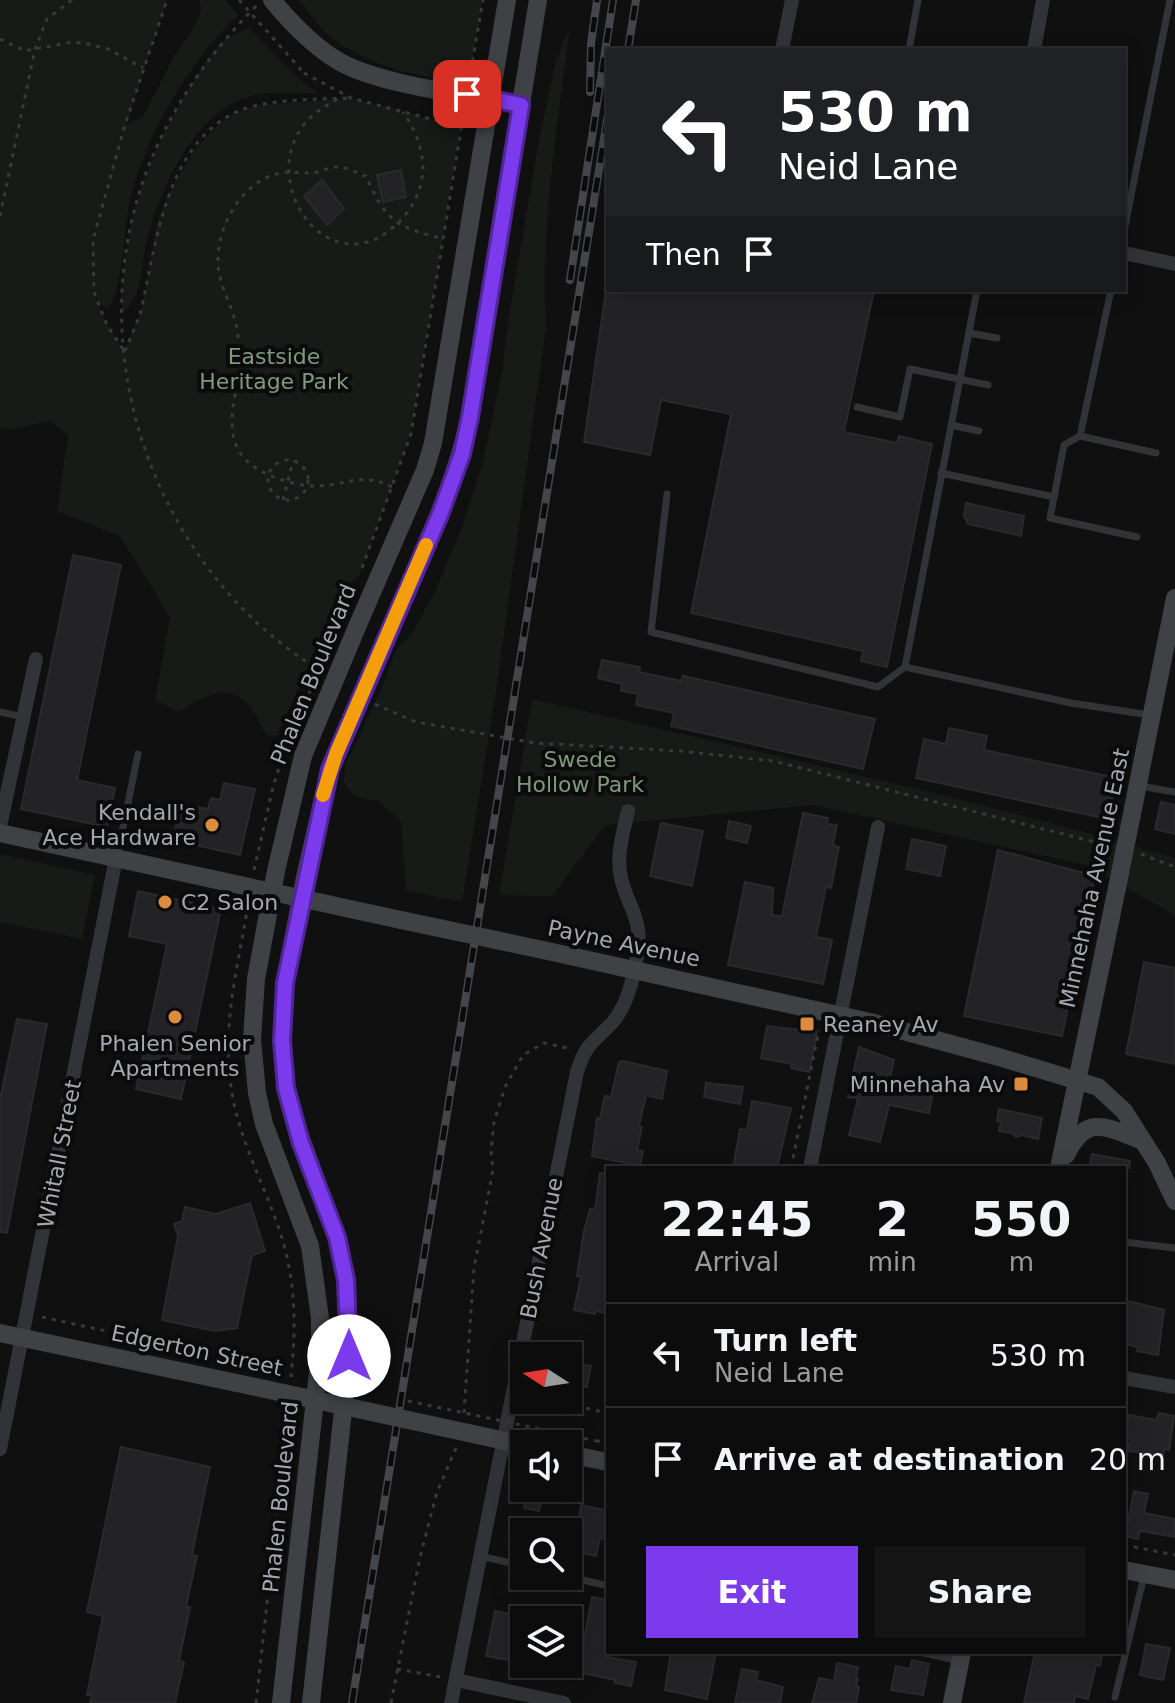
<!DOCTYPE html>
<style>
body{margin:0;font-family:"DejaVu Sans",sans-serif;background:#151516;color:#f1f3f6;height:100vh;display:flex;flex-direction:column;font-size:30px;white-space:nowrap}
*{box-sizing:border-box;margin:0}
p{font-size:26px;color:#9a9b9d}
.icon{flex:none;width:44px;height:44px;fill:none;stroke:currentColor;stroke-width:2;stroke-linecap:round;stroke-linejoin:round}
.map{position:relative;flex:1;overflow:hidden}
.side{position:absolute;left:606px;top:1166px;width:520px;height:488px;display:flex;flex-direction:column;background:#0c0c0d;border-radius:0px;box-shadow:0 4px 20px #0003,0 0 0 2px #2c2c2e}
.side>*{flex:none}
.hud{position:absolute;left:606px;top:48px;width:520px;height:244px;border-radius:0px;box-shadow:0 4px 20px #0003,0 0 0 2px #2c2c2e;background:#202124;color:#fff;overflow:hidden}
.needle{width:52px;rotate:282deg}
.fabs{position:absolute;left:510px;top:1342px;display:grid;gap:16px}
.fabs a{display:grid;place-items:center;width:72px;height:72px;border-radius:0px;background:#0c0c0d;box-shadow:0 4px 20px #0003,0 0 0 2px #2c2c2e;font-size:40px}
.pin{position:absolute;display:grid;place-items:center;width:68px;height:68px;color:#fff;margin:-34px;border-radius:16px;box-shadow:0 4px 12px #0006}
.me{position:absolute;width:88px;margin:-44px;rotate:0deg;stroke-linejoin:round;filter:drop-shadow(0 0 6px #0008)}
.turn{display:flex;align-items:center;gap:28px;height:168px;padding:0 40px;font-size:36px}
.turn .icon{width:104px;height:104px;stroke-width:2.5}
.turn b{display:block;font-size:56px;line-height:68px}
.then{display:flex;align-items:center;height:76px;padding:0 40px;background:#0003;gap:16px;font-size:30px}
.eta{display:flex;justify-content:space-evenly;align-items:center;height:136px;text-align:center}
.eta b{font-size:48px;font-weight:600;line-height:56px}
.primary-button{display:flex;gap:16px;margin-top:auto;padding:16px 40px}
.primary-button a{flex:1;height:92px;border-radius:0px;background:#7c3aed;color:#fff;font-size:32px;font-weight:600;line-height:92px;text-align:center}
.primary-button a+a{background:#151516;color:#f1f3f6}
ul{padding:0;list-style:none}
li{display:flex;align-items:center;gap:24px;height:104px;padding:0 40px;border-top:2px solid #2c2c2e}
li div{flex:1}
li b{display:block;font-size:30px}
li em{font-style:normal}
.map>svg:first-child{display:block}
.green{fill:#171b17}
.building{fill:#232325;stroke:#2a2a2d;stroke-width:2}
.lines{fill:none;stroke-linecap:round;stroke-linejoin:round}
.path{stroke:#373a3c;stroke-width:3;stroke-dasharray:4 6;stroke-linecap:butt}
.lane{stroke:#313336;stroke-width:7}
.street{stroke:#313336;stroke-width:14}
.secondary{stroke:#3f4245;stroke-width:18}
.rail-casing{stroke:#44474a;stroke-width:8}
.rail{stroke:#0b0b0c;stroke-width:5;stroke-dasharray:15;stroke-linecap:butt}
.path-bridge{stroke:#373a3c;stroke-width:3;stroke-dasharray:4 6;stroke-linecap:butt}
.secondary-bridge{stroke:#3f4245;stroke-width:18}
.route-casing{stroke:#51269a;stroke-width:20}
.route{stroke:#7c3aed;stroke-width:14}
.slow{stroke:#f59e0b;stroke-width:14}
.poi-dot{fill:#dd8b3c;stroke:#0b0b0c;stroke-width:3}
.labels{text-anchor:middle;stroke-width:8;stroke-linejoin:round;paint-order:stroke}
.park-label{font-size:22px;fill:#7e9a7b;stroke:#0b0b0c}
.street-label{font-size:22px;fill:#a2a9b0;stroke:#0b0b0c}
.poi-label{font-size:22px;fill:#a2a9b0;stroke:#0b0b0c;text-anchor:end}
</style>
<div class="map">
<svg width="1175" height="1703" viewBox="0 0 1175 1703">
<rect width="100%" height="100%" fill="#101011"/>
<g class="green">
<path d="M 0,0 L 167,0 L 126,125 L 144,115 L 173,58 L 188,37 L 201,12 L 200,0 L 225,0 L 238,15 C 190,60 145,136 130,200 C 124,225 123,292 108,308 L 103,306 L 95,296 L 107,325 L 124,351 L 141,311 L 158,221 L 169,193 L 193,152 L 219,123 L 233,114 L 258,105 L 351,98 L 461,127 L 411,434 L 360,574 L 341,595 L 277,735 L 268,736 C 259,726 259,718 252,709 C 227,679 205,696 179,712 L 155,700 L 170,617 L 120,536 L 57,511 L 68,435 L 49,421 L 9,430 L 0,428 Z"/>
<path d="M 299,0 L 483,0 L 470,75 C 432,86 363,63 332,38 C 320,28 310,13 299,0 Z"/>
<path d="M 570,25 C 558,125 540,226 546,327 L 496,692 L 462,902 L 406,890 L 401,821 L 379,801 L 354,796 L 344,782 L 345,766 L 383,685 L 396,650 L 410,637 L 435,592 L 463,524 L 483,462 L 502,372 L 508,322 L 537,151 L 555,64 Z"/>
<path d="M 248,27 L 299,79 L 318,93 C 298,94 275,91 256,95 C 196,107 160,188 147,240 C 142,258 143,278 136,294 C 134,301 127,308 122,314 C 121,233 146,156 189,88 C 199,73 209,54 222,42 C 228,36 240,33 248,27 Z"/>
<path d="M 532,699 C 747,750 963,795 1175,858 L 1175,915 L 1086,865 L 813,805 L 605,825 L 552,896 L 499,895 Z"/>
<polygon points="0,854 95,875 82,939 0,922"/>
</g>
<g class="building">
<polygon points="401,170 406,197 383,202 377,175"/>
<polygon points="322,180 344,209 327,225 304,196"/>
<polygon points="606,290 874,290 844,432 897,443 899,436 932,444 887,667 861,661 863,651 691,613 731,414 661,400 650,455 584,442"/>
<polygon points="966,503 1024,516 1021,536 968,524 964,516"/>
<polygon points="73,555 121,565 77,780 115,788 107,827 21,809"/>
<polygon points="602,660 640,667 639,672 681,681 683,676 875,719 863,769 671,726 674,713 636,705 638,694 621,691 622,684 598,678"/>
<polygon points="949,728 987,736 984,750 1117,778 1108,819 916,778 924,739 946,744"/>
<polygon points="224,783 255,789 240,855 173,840 181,804 208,809 211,798 220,800"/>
<polygon points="1161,802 1175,805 1175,834 1155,829"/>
<polygon points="803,813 828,818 827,824 837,825 833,845 839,847 831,888 826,887 816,937 832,940 823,984 728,965 745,882 773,888 772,915 782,916"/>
<polygon points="729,821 751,826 747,843 726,838"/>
<polygon points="661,823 703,831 692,886 650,876"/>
<polygon points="912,839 946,846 940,876 906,869"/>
<polygon points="998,850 1095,876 1062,1036 964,1016"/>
<polygon points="138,891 221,909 181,1099 136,1089 167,944 129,936"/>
<polygon points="1144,962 1175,968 1175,1064 1126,1054"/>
<polygon points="17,1019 47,1024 7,1233 0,1232 0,1099"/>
<polygon points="767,1026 817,1032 809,1072 791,1068 792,1064 761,1058"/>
<polygon points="859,1047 894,1060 889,1083 933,1092 929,1113 889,1105 880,1142 849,1135 858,1098 848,1097"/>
<polygon points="623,1061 667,1071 662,1099 646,1095 639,1126 642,1127 637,1150 643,1151 640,1166 592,1156 597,1118 600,1118 605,1096 611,1097 619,1062"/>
<polygon points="706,1083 743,1087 740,1104 704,1097"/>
<polygon points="752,1101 791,1108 777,1168 733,1168 740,1129 747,1130"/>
<polygon points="999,1109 1042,1118 1038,1139 1022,1135 1016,1137 1012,1133 999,1131 1001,1122 997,1121"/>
<polygon points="1092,1154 1130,1161 1129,1168 1089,1168"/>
<polygon points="600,1173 608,1174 608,1313 596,1311 595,1314 574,1310 581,1277 577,1276 584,1231 590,1209 595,1210"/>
<polygon points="250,1203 265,1251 252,1255 237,1328 215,1331 162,1320 178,1236 174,1224 182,1221 185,1207 216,1214"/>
<polygon points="1124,1300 1164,1310 1158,1355 1137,1351 1138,1347 1124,1344"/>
<polygon points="568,1362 591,1366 587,1387 568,1384"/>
<polygon points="1159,1413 1174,1416 1169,1450 1164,1449 1163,1456 1128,1451 1130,1439 1124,1438 1129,1415 1156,1420"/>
<polygon points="121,1447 210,1467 192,1555 197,1556 186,1607 190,1607 179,1661 184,1662 175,1703 90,1703 92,1695 87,1695 103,1616 87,1612"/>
<polygon points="528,1488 544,1488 539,1511 524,1508"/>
<polygon points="1134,1491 1148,1494 1144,1513 1175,1519 1175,1537 1140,1531 1138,1539 1125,1536"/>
<polygon points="581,1505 608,1511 608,1539 600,1538 596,1556 574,1551"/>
<polygon points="592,1597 608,1600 608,1657 636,1662 631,1686 615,1683 615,1680 578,1672"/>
<polygon points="495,1611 524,1617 515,1661 486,1656"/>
<polygon points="1146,1644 1170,1648 1163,1680 1140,1675"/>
<polygon points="671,1652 716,1652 707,1699 665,1690"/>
<polygon points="1035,1652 1103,1652 1100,1666 1096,1665 1088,1699 1075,1696 1074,1703 1024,1703"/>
<polygon points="912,1660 929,1664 923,1695 891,1690 896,1666 910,1669"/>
<polygon points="837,1663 858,1667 856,1678 858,1679 856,1686 859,1687 856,1703 812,1703 819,1678 834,1681"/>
<polygon points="742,1669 758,1672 756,1680 783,1687 780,1703 735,1703"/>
</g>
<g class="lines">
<g class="path">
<path d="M 256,6 C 196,67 149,140 131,224 C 93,394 172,581 321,671"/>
<polyline points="0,39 25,51 72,42 88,44 108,49 143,68"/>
<polyline points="304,73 351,98 461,127"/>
<polyline points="469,81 483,0"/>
<path d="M 337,99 C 329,105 319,109 312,116 C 252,171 320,282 389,231 C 400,222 410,211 416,198 C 430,168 421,138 403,112"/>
<polyline points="0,216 35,49 47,19 72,0"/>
<polyline points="123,349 107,325 94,292 93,240 124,128 167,0"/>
<path d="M 125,351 C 130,338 137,324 141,311 C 156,244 166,140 241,110 C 269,99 320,99 351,98"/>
<circle cx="288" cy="480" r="20"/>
<path d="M 392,487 C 360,471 346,486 315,486 C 295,486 261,475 247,461 C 217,432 242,388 239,354 C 239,344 238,334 236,324 C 231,303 217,281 218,260 C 218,226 239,189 270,176 C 284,170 299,173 313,173 C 321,172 329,167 336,167 C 345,166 357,173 366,176 C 386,222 396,227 444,239"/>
<polyline points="283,500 293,461"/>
<polyline points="362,568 411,434 464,112"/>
<polyline points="375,704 416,722 535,743 680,751 773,761 1111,846"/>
<polyline points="1141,854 1175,867"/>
<polyline points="254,870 273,787 285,749"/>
<path d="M 248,905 C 237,973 220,1029 233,1099 C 243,1149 267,1190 282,1238 C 296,1285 296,1329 291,1377"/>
<polyline points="791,1168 819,1030"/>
<polyline points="42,1317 207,1353 236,1355 267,1371"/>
<polyline points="547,1400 608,1413"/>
<polyline points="464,1413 474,1268 493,1170 491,1151 494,1122 505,1087 523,1055 544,1043 572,1049"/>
<polyline points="596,1441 608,1441"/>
<polyline points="1124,1545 1175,1555"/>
<polyline points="397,1669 441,1677"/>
<polyline points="256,1703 288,1413"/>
<polyline points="391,1703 420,1557 437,1492 456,1448"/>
</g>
<g class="lane">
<polyline points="909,50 918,0"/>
<polyline points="1124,231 1170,0"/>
<polyline points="977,290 905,667 1071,703 1150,715"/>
<polyline points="1111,290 1080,436 1156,453"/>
<polyline points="969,333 997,338"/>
<polyline points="857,407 900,417 910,369 988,385"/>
<polyline points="951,425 979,431"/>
<polyline points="941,473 1054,497 1050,518 1137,537"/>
<polyline points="667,494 651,632 878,687 905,667"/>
<polyline points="1054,497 1064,445 1080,436"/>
<polyline points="0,712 23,717"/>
<polyline points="1140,786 1175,792"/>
<polyline points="117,857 138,754"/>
<polyline points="1124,1242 1175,1248"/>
<polyline points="480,1556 524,1566"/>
<polyline points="566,1576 608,1586"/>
<polyline points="919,1652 960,1661"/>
<polyline points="1115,1697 1144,1576"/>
</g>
<g class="street">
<polyline points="782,50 792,0"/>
<polyline points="1034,50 1043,0"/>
<polyline points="1124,253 1175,264"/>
<polyline points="0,826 36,659"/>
<polyline points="810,1168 878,827"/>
<polyline points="1124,1378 1175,1387"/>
<polyline points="0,1449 116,858"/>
<polyline points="456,1680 564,1703"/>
<path d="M 451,1703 L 577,1072 C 586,1043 593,1043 612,1023 C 628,1005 635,972 638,948 C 642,918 627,905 621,878 C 616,856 623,833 628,811"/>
</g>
<g class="secondary">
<path d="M 272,0 C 291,23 314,47 340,62 C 384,86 470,95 521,105"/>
<polyline points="357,627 425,470 433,443 507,0"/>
<path d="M 385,640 C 417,567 452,495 470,417 L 538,0"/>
<polyline points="1133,809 1175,598"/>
<polyline points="0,833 401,920"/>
<polyline points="543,950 870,1022 999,1057 1098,1087 1124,1111 1157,1163 1175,1201"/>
<path d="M 1066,1155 C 1087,1113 1105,1127 1141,1140"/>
<polyline points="1059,1168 1118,883"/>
<polyline points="0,1333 265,1389"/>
<polyline points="568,1454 608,1462"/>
<polyline points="1124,1570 1175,1580"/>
<polyline points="281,1703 320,1355 320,1318 310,1246 264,1124 257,1093 252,1039 256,979 276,871 303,756"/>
<polyline points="311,1703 349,1356 346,1280 337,1237 292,1114 286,1088 282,1041 285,983 305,877 330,769"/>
<polyline points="952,1703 962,1652"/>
</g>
<defs>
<g id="rail">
<polyline points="628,50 636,0"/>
<polyline points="590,92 591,44 597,0"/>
<polyline points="570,280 613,0"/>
<polyline points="352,1703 608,114"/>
</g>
</defs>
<use href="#rail" class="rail-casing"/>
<use href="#rail" class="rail"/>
<g class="path-bridge">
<polyline points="239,0 304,73"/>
<polyline points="285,749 323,661"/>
<polyline points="408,1401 596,1441"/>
</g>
<g class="secondary-bridge">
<polyline points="303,756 357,627"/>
<polyline points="330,769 385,640"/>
<polyline points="1118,883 1133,809"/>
<polyline points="401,920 543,950"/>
<polyline points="265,1389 524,1445"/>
</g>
</g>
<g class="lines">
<defs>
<polyline id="route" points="349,1356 346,1280 337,1237 301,1143 286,1088 282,1041 285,983 330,769 441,512 462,454 470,417 521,105 467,94"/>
</defs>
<use href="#route" class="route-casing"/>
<use href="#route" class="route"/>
<polyline class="slow" points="323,795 336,754 426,545"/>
</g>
<g class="poi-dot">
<circle cx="212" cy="825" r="8"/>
<circle cx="165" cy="902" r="8"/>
<circle cx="175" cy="1017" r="8"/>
<rect x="799" y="1016" width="16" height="16" rx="4"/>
<rect x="1013" y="1076" width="16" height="16" rx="4"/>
</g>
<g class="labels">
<g class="park-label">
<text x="274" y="364">Eastside<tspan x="274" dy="25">Heritage Park</tspan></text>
<text x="580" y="767">Swede<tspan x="580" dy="25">Hollow Park</tspan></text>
</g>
<g class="street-label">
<text transform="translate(313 674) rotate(-68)" y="8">Phalen Boulevard</text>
<text transform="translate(1094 878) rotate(-78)" y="8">Minnehaha Avenue East</text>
<text transform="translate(624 943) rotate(12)" y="8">Payne Avenue</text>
<text transform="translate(59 1154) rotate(-79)" y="8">Whitall Street</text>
<text transform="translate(541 1248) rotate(-79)" y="8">Bush Avenue</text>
<text transform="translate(197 1350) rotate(12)" y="8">Edgerton Street</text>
<text transform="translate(280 1497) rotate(-84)" y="8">Phalen Boulevard</text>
</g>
<g class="poi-label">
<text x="196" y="820">Kendall's<tspan x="196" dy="25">Ace Hardware</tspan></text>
<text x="181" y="910" text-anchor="start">C2 Salon</text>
<text x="823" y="1032" text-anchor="start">Reaney Av</text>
<text x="175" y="1051" text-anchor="middle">Phalen Senior<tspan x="175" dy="25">Apartments</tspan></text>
<text x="1005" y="1092">Minnehaha Av</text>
</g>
</g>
</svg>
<div class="fabs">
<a><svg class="needle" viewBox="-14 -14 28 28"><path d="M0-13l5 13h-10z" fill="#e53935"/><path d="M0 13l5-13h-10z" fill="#9a9b9d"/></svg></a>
<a><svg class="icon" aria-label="sound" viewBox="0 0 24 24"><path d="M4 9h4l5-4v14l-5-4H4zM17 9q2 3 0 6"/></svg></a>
<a><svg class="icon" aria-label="search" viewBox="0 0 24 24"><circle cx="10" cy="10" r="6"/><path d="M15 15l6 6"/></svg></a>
<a><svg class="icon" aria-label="layers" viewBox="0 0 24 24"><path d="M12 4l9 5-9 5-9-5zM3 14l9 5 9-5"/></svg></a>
</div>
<div class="pin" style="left:467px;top:94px;background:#d93025"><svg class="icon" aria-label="arrive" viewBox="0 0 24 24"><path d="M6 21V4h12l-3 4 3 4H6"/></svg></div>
<svg class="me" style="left:349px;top:1356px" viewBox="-20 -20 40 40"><circle r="19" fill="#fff"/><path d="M0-13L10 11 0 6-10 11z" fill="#7c3aed"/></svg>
<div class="hud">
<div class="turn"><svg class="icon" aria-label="left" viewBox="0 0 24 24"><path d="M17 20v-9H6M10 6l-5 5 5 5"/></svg><div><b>530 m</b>Neid Lane</div></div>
<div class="then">Then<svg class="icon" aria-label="arrive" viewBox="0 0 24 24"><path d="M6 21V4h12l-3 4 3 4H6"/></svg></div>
</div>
<section class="side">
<div class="eta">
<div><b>22:45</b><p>Arrival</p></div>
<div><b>2</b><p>min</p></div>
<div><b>550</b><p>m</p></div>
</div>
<ul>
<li><svg class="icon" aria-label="left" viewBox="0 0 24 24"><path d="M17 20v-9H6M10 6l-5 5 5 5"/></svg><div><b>Turn left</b><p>Neid Lane</p></div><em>530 m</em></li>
<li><svg class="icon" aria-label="arrive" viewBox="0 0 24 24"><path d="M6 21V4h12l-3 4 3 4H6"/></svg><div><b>Arrive at destination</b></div><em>20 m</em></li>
</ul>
<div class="primary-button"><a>Exit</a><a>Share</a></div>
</section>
</div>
